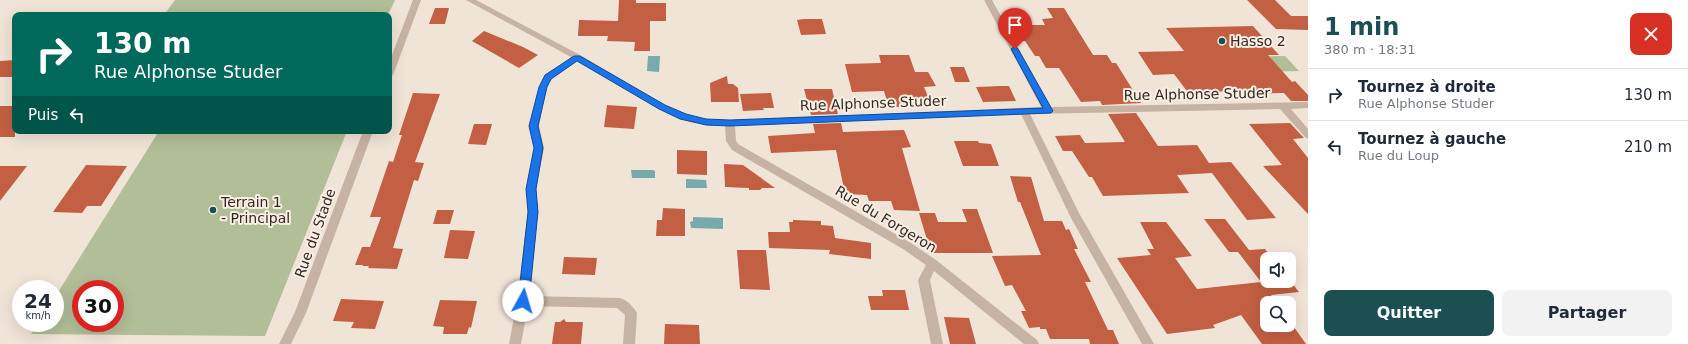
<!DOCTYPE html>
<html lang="fr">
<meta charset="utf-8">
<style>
body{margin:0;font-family:"DejaVu Sans",sans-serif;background:#f2f2f3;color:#1f2937;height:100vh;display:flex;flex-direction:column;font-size:15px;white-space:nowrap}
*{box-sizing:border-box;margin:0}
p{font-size:13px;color:#747a83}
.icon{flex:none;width:22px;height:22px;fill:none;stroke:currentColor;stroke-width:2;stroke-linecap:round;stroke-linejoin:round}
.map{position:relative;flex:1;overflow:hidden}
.panel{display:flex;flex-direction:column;background:#fff;width:380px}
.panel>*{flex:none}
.top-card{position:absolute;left:12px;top:12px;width:380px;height:122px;border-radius:8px;box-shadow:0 4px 16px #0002;background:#00695c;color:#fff;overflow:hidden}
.controls{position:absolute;left:1260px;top:252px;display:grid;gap:8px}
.controls a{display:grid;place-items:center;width:36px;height:36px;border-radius:8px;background:#fff;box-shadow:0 4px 16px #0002;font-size:20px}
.speed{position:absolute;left:12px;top:280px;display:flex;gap:8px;font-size:20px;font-weight:700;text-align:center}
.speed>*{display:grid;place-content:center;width:52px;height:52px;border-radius:50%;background:#fff;box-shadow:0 4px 16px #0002;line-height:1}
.speed small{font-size:10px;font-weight:400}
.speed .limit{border:6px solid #d22;background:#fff;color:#111}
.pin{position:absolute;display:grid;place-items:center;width:34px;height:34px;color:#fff;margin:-41px -17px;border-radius:50% 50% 50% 0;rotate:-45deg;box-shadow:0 0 4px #0007}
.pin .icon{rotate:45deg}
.me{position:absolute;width:44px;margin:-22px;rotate:6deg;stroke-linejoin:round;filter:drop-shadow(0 0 3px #0008)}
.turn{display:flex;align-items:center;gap:14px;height:84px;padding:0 16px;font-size:18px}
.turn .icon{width:52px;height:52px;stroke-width:2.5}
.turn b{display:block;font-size:28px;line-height:34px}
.then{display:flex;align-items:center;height:38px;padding:0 16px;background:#0003;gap:8px;font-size:15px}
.round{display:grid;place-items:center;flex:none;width:42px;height:42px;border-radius:8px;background:#f2f2f3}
.summary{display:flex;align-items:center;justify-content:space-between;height:68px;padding:0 16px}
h1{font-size:24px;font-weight:800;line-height:30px;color:#1c4f52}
.primary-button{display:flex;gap:8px;margin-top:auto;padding:8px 16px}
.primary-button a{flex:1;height:46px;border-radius:8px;background:#1c4f52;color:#fff;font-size:16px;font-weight:800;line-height:46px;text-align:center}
.primary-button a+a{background:#f2f2f3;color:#1f2937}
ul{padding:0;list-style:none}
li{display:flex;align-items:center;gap:12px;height:52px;padding:0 16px;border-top:1px solid #e0e1e3}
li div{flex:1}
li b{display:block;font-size:15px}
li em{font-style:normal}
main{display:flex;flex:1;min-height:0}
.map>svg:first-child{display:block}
.green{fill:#b1be97;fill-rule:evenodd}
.water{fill:#77aaac}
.building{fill:#c35f42}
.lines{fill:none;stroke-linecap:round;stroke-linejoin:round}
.minor{fill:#c7b3a3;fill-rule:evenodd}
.route{fill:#1a73e8;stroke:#114b97}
.poi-dot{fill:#1c4f52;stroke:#f8eee2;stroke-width:1.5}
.labels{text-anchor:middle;stroke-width:4;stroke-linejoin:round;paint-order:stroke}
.poi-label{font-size:14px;fill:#322925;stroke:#f8eee2;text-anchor:start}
.street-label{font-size:14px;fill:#322925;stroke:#f8eee2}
</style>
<main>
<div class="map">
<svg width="1308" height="344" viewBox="0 0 1308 344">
<rect width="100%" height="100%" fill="#f0e4d7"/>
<g class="green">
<polygon points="175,0 395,0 388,15 164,15"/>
<polygon points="1285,56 1299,71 1208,73 1196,57"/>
<path d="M 159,131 L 347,131 L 265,336 L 31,334 L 38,323 L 55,323 L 55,297 ZM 81,289 L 115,289 L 115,323 L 81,323 Z"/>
</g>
<g class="water">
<polygon points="648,56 660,56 659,72 647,71"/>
<polygon points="631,170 653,170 655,171 655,178 632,178"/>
<polygon points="686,179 706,180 707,188 686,188"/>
<polygon points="693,217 723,218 723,229 691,228 690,222 693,221"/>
</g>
<g class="building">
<polygon points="619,0 636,0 636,3 666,3 666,21 650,21 650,51 634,51 635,42 607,41 608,36 578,36 579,20 618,21"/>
<polygon points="1247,0 1275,0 1291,16 1308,16 1308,30 1276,29"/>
<polygon points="435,8 449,8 445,24 429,24"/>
<polygon points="1047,8 1064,8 1093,55 1107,55 1112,63 1116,63 1141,103 1102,105 1100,101 1081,102 1059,68 1046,68 1039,56 1035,56 1025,41 1023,41 1014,25 1045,25 1042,19 1053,18"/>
<polygon points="804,19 822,19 826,34 801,35 797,20"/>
<polygon points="1253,26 1279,55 1268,55 1292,82 1295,81 1308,95 1308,101 1291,101 1284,93 1239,94 1237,91 1204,92 1209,98 1193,99 1174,74 1153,75 1138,52 1184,51 1166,28"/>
<polygon points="484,31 523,47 538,55 519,68 472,41"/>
<polygon points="879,55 909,55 915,72 928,72 936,86 924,87 929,99 926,99 928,107 889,107 884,91 852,92 845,64 881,63"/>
<polygon points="15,60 15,77 0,77 0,61"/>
<polygon points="950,67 964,67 970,82 955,82"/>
<polygon points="727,76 728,84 733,84 738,88 739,102 711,102 710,83"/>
<polygon points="1001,86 1009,86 1016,101 983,102 976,87"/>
<polygon points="804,89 832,89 838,114 811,115"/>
<polygon points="413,93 440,94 415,162 424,163 418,181 414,180 393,248 403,249 397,269 368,268 369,266 363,266 363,265 355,265 362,247 370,247 381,217 370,217 389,161 393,162 402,135 399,135"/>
<polygon points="771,93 774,108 763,108 764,110 743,111 740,94"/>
<polygon points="607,105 637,107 634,129 604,127"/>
<rect x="0" y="106" width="15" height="31"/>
<polygon points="1136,113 1158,146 1197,145 1209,163 1231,162 1276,218 1247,220 1212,173 1177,175 1189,193 1103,196 1092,177 1089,177 1072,151 1063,151 1055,136 1080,135 1085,143 1125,142 1108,114"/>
<polygon points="841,123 843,132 904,130 911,147 902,148 920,211 894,210 891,201 869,201 867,195 845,194 836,150 771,153 768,136 815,133 813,124"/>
<polygon points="1290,123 1304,138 1293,139 1308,158 1308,214 1263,166 1282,165 1249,124"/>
<polygon points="474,124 492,124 486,145 468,144"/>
<polygon points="954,141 978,141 979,143 991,144 999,166 963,166"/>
<polygon points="677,150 707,151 707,175 677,174"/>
<polygon points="724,164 743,165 775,188 762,188 760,190 749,190 749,188 725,187"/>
<polygon points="86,165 127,166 101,206 87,206 82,213 53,212"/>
<polygon points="0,166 27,166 0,201"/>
<polygon points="1010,176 1031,177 1044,221 1062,221 1066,230 1069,229 1078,249 1074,249 1091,282 1085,282 1108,330 1113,330 1119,344 1090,344 1089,339 1050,339 1046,329 1040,329 1040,327 1029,328 1021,311 1026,311 1012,285 1005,286 992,256 1041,255 1020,202 1018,202"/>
<polygon points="663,208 685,209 685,236 656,236 657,220 662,220"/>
<polygon points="962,209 977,209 993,253 931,253 919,213 935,213 938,222 967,222"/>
<polygon points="437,210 454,210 450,224 433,224"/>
<polygon points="1204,219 1225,219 1249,250 1265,249 1273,259 1267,259 1267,281 1289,281 1289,279 1299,292 1271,295 1276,303 1267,303 1267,325 1289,325 1289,320 1306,344 1262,344 1241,315 1213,325 1215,328 1167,334 1117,258 1151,255 1147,249 1154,249 1140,222 1166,222 1192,256 1175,258 1197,289 1261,282 1238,252 1229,252"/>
<polygon points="793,220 821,221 821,225 833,226 835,238 871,243 871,259 829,254 830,250 769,248 768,232 790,232 789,222 793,222"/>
<polygon points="450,230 475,231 468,259 444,258"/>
<polygon points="737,250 766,250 770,290 740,289"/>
<polygon points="564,257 597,258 595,275 562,274"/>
<polygon points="882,290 905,290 909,310 871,310 868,296 883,296"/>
<polygon points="341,299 384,301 375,329 351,328 354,322 333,321"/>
<polygon points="440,300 477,301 471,328 469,327 467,334 443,334 444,327 433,326"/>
<polygon points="944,317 969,318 976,344 950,344"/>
<polygon points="564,319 566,322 583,322 581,344 552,344 555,322 560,322"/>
<polygon points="665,324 699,325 700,344 664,344"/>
</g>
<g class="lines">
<g class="minor">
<polygon points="413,0 421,0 393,75 389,78 389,63"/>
<path d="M 466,0 L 476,0 L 580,55 L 665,105 L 685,114 L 706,119 L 730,120 L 1041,107 L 984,0 L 992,0 L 1051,107 L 1308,102 L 1308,108 L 1291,109 L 1308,129 L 1308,139 L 1305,137 L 1280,109 L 1030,114 L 1079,213 L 1154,344 L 1142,344 L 1071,218 L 1021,114 L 735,126 L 736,141 L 738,144 L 911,243 L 936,260 L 1037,340 L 1039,344 L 1024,344 L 934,271 L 930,280 L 943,344 L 931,344 L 918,280 L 926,265 L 903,249 L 732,150 L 726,141 L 725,126 L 706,125 L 680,119 L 659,109 L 577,61 L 552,79 L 547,87 L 539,126 L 544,148 L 536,189 L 538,211 L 529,296 L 620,298 C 627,300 634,307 637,313 L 635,344 L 623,344 L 625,315 L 617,308 L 528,306 L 521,344 L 509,344 L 517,301 L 528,211 L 526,189 L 534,148 L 529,126 L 539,87 L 544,77 L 571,57 Z"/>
<polygon points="363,131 373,131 306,313 291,344 279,344 295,312"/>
</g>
</g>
<polygon class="route" points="1015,46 1018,49 1053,111 1051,113 730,126 706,125 680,119 659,109 577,61 551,79 547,87 538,126 543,148 536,189 538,212 529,301 527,305 523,306 520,305 518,301 528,212 526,189 534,148 529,126 539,87 545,75 574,56 580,56 665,105 686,114 706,119 730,120 1043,108 1011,49"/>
<g class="poi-dot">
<circle cx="1222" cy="41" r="4"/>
<circle cx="213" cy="210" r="4"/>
</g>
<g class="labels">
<g class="poi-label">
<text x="1230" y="46">Hasso 2</text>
<text x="221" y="207">Terrain 1<tspan x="221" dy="16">- Principal</tspan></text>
</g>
<g class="street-label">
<text transform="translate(1197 94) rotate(-1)" y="5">Rue Alphonse Studer</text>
<text transform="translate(873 103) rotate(-2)" y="5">Rue Alphonse Studer</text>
<text transform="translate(886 219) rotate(31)" y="5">Rue du Forgeron</text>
<text transform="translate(315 233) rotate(-70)" y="5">Rue du Stade</text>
</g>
</g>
</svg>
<div class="controls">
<a><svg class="icon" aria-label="sound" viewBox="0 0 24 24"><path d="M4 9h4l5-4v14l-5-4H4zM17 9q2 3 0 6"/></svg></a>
<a><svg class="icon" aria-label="search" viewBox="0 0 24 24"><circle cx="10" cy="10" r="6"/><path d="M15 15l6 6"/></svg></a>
</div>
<div class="speed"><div>24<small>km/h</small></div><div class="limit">30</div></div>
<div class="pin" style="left:1015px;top:49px;background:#d93025"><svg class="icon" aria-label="arrive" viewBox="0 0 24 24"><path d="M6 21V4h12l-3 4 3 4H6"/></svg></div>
<svg class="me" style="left:523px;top:301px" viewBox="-20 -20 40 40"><circle r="19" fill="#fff"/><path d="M0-13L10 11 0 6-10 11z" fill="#1a73e8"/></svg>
<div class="top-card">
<div class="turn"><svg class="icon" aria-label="right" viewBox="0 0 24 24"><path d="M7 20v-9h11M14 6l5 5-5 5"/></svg><div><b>130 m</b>Rue Alphonse Studer</div></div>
<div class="then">Puis<svg class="icon" aria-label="left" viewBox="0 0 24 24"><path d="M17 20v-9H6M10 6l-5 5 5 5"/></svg></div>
</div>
</div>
<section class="panel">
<div class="summary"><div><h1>1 min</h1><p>380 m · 18:31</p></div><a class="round" style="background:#d93025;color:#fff"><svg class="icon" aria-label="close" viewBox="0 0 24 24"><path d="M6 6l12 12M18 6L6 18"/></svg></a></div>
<ul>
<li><svg class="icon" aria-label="right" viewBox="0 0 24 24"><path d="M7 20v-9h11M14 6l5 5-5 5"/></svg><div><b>Tournez à droite</b><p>Rue Alphonse Studer</p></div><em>130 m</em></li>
<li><svg class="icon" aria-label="left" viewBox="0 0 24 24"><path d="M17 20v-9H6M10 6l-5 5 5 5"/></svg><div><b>Tournez à gauche</b><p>Rue du Loup</p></div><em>210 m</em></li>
</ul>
<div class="primary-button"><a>Quitter</a><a>Partager</a></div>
</section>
</main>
